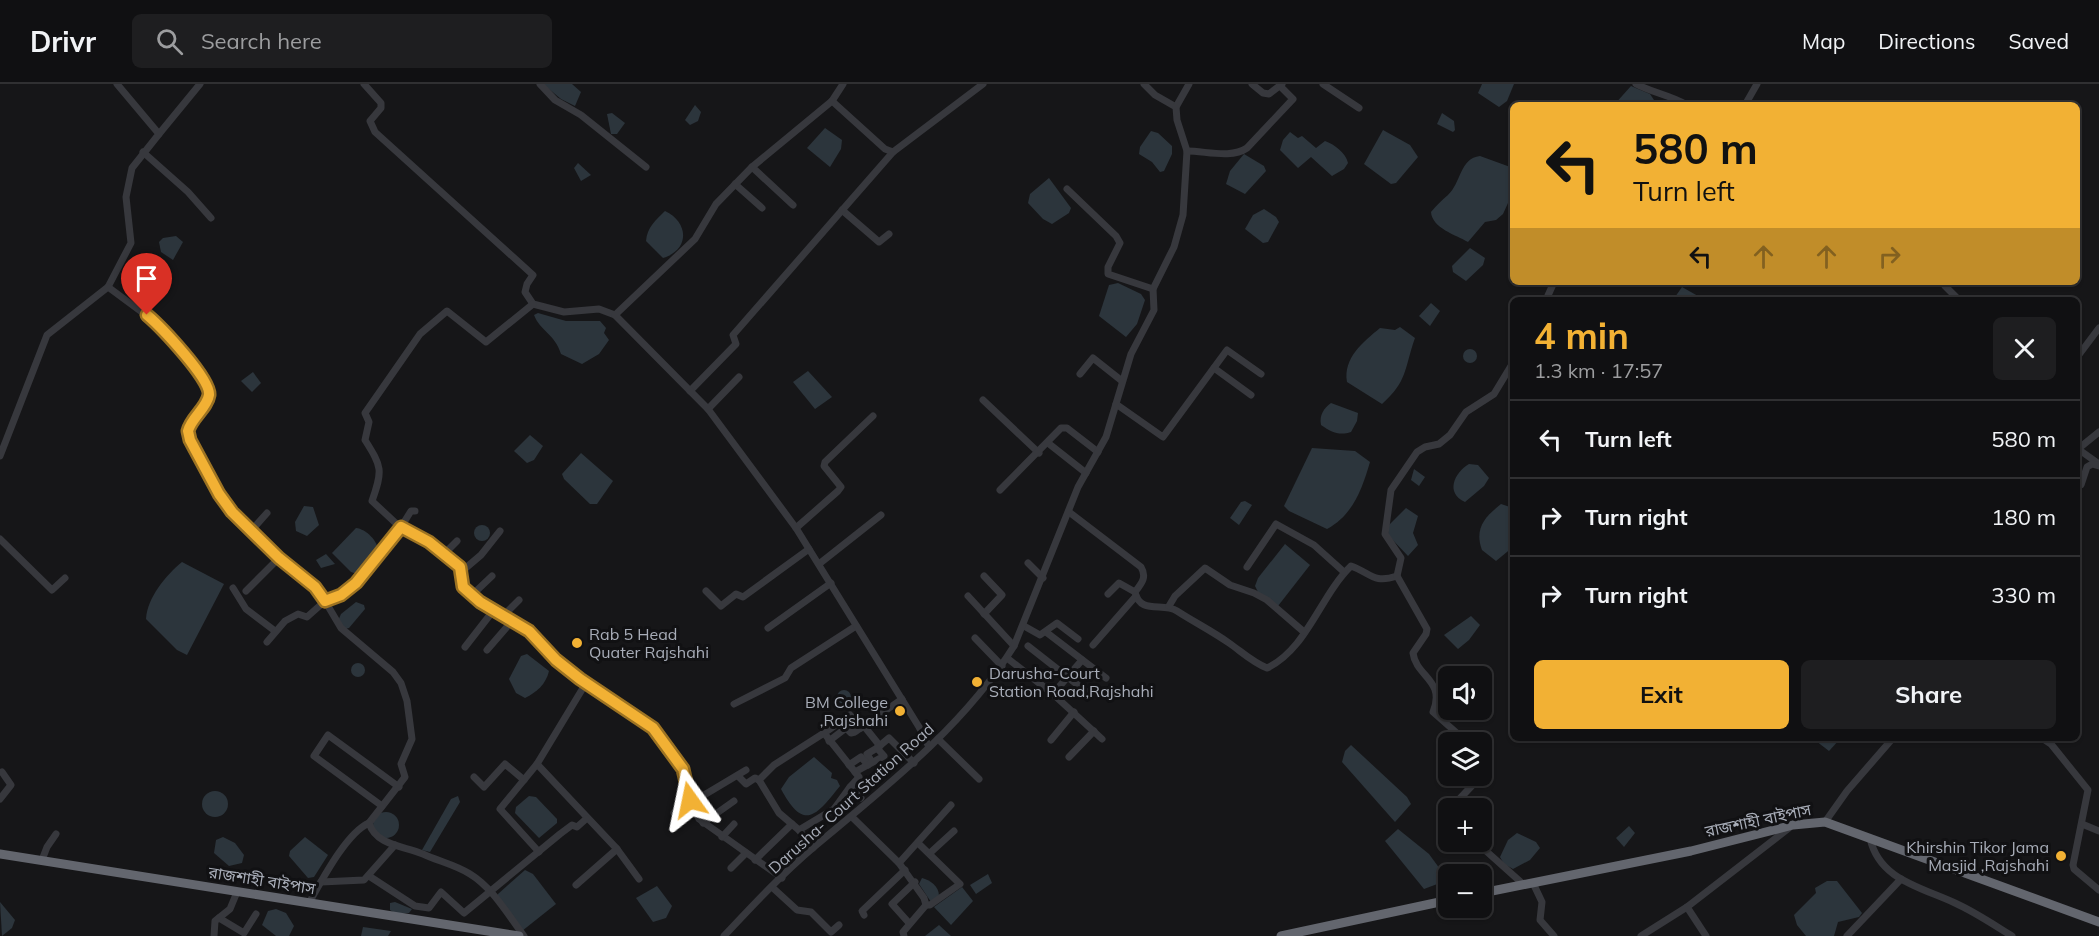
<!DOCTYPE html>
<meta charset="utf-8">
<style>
body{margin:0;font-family:Mulish,"Noto Sans Bengali",sans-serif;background:#1e1e20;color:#f1f3f6;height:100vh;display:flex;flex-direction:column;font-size:22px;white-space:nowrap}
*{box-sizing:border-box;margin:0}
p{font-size:20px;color:#9c9d9f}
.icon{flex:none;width:33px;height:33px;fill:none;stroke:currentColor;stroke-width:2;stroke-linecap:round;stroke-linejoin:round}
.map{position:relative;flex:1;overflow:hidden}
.side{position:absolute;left:1510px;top:213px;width:570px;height:444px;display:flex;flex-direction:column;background:#101012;border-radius:9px;box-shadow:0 2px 4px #0004,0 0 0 2px #303032}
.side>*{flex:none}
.banner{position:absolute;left:1510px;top:18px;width:570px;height:183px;border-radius:9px;box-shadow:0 2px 4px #0004,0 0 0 2px #303032;background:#f2b134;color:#111;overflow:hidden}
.buttons{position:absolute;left:1438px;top:582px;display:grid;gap:12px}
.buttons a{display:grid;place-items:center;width:54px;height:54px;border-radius:9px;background:#101012;box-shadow:0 2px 4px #0004,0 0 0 2px #303032;font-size:30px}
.pin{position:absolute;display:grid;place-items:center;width:51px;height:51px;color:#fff;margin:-62px -26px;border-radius:50% 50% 50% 0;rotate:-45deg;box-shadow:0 0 6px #0007}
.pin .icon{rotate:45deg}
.me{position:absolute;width:66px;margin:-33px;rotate:348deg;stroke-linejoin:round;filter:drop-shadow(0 0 4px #0008)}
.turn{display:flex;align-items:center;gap:21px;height:126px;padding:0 24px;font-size:27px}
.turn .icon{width:78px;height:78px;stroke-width:2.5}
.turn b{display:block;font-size:42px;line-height:51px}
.lanes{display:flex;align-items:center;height:57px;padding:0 24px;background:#0003;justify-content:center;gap:30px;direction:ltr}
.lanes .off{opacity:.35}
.round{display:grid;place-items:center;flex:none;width:63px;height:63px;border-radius:9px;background:#1e1e20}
.headline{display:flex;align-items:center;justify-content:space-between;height:102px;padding:0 24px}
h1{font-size:36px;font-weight:700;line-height:45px;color:#f2b134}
.cta{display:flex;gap:12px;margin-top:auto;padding:12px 24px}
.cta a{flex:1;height:69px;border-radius:9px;background:#f2b134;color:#111;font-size:24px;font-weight:700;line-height:69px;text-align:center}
.cta a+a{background:#1e1e20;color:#f1f3f6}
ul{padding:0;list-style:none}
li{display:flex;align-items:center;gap:18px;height:78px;padding:0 24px;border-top:2px solid #303032}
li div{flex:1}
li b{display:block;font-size:22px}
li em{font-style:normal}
header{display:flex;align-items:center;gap:36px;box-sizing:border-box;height:84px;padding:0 30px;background:#101012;border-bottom:2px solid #303032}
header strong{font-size:28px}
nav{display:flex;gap:33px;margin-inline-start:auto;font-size:21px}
.search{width:420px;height:54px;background:#1e1e20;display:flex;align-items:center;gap:15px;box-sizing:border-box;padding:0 21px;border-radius:9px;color:#9c9d9f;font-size:22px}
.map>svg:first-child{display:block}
.water{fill:#2c353c}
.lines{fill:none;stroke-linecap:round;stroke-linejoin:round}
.minor{stroke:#37383d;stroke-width:7}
.highway{stroke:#63666e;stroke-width:9}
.route-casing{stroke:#9d7322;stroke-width:15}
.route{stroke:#f2b134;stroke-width:10}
.poi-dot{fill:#f2b134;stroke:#111113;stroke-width:2}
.labels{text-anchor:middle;stroke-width:6;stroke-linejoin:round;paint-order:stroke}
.poi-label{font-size:16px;fill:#a8adb8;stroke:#111113;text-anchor:start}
.street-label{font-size:16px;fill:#a8adb8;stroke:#111113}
</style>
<header>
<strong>Drivr</strong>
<div class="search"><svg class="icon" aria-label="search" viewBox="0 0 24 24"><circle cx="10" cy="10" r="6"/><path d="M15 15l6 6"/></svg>Search here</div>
<nav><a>Map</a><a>Directions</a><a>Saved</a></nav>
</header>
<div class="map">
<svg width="2099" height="852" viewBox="0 0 2099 852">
<rect width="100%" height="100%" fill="#161618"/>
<g class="water">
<polygon points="543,0 572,0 581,8 575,22 561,15"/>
<polygon points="1482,0 1514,0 1507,17 1499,23 1478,9"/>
<polygon points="1631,2 1650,10 1654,16 1652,21 1614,21"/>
<polygon points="695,21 701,28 698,37 690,41 685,36"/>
<polygon points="612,29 625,39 617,50 611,50 607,30"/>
<polygon points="1442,29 1454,37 1455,46 1453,48 1437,40"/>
<polygon points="825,44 842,56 841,65 830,83 807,64"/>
<polygon points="1383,46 1410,61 1418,73 1396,99 1391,100 1364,80"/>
<polygon points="1151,47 1158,49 1172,62 1172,70 1164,87 1160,88 1152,78 1139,70 1140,63"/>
<path d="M 1290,48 L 1298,54 L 1302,52 L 1316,64 L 1325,57 C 1334,60 1346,69 1348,79 L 1344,85 L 1332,92 L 1311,73 L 1298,84 L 1280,66 L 1283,56 Z"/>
<polygon points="1244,70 1264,82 1266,87 1245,110 1226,100 1230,87"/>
<path d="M 1480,72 L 1513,84 L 1513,108 L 1503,130 L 1496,136 L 1485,138 L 1468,158 C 1456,151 1432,144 1431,128 C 1437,121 1442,116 1448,111 C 1461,99 1460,74 1480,72 Z"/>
<polygon points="578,79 591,91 581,97 574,84"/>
<polygon points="1049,94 1071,124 1069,129 1052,140 1043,135 1028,119 1030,110"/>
<polygon points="1264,125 1276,133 1279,138 1268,158 1263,159 1245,145 1253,131"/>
<path d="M 665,127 C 689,138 690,166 663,174 L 646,157 C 647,143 656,136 665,127 Z"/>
<polygon points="176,152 183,158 173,176 161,168 159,158 163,154"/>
<polygon points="1470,164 1485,174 1483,181 1466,197 1453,188 1452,182"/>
<polygon points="1118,199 1141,210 1145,216 1137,240 1126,253 1099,232 1109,201"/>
<polygon points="1682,203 1705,216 1673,216"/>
<polygon points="1431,219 1440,227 1430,242 1419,232"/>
<path d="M 538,229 L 566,237 L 600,237 L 606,244 L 604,249 L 609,256 L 599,270 L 582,280 L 561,270 C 555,250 540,247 534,231 Z"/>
<path d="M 1400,243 L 1415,254 C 1404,285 1408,297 1382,320 L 1347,298 C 1343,274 1363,258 1380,244 L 1395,246 Z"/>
<circle cx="1470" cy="272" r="7"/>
<polygon points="808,287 832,313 815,325 793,298"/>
<polygon points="253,288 261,299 252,308 241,297"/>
<path d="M 1331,319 L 1358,329 L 1357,337 L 1351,348 C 1339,352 1331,348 1321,341 C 1319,331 1324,324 1331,319 Z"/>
<polygon points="530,351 543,362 534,376 527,379 514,367"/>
<path d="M 1312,364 L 1355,367 L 1370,378 C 1362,405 1353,431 1327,445 L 1289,427 L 1284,422 Z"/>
<polygon points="581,369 613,397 597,420 590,420 564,395 562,390"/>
<path d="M 1469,380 L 1478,381 L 1489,394 L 1484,402 L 1465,418 C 1445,409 1454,389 1469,380 Z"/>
<polygon points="1414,385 1425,393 1419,402 1411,396"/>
<polygon points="1245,417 1252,421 1239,441 1230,434 1241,418"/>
<path d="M 1501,420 L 1513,424 L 1513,463 L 1496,477 L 1482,466 C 1474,444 1485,433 1501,420 Z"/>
<polygon points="304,422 313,423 319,441 307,452 296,447 295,438"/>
<polygon points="1406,424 1418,432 1413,449 1418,461 1408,472 1388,451 1389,441"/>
<circle cx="482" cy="449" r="8"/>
<path d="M 356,444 C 366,445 378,457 378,467 L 357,490 L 351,488 L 332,469 Z"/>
<polygon points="1285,460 1310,481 1278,522 1258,508 1255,502 1258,494"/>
<polygon points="326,470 335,480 321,484 316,476"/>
<path d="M 182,478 L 224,500 L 187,571 L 177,566 L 146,535 C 147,514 166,491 182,478 Z"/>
<polygon points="356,518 364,521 365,525 349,544 344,545 338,537 341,530"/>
<polygon points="1471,532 1480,541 1469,556 1458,565 1444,551"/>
<path d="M 527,570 L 549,587 C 546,600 537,608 525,614 L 516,609 L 509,595 L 521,572 Z"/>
<circle cx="358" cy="586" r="7"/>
<circle cx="844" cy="613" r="7"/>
<polygon points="1817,654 1841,654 1829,667 1816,657"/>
<polygon points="1351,661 1407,713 1411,720 1395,738 1342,678 1345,667"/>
<path d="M 814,673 L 832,689 L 831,694 L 837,696 L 840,702 C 816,732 804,748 781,705 L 789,693 Z"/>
<circle cx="215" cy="720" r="13"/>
<polygon points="458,712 460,718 430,768 422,766 451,715"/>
<polygon points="529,712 536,713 557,735 557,739 539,754 515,729 516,723"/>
<circle cx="386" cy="741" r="13"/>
<polygon points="1629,742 1635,749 1624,763 1616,754"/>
<polygon points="1398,745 1429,770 1448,796 1424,805 1385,757"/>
<polygon points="1517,749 1536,758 1540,764 1530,776 1513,785 1504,780 1500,773 1508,756"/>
<polygon points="223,753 235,759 244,771 242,779 229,782 214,769 216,756"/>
<polygon points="305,753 328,771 314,793 308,794 289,772 290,767"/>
<polygon points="525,786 533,790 556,820 522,847 496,815 498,810"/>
<polygon points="988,790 992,799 976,810 970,801"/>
<path d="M 922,794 C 930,796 939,802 939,812 L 931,818 L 919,800 Z"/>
<polygon points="1827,797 1837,797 1862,829 1859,833 1838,838 1834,852 1806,852 1797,841 1794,831 1816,809 1815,804"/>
<polygon points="657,802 672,822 666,834 653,838 636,814"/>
<polygon points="962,803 973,817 951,841 934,823"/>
<polygon points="0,818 15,836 12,844 2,852"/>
<polygon points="395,818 412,825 409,829 396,830 390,826 390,819"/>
<polygon points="276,825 286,829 294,842 289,852 276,852 262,841 268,827"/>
<polygon points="939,841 951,852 925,852"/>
<polygon points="363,843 391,847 388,852 361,852"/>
</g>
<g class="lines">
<g class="minor">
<polyline points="364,0 381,19 381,24 370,37 375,48 533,191 527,200 525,208 533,220 564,228 599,225 615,231"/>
<polyline points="540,0 555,16 581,31 646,83"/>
<polyline points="1144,0 1155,11 1176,23"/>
<polyline points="1252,0 1263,9 1269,10 1282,0"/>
<polyline points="1323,0 1359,24"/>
<path d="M 1636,0 C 1653,9 1670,11 1687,21"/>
<polyline points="832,17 843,0"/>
<polyline points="1745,21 1757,0"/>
<polyline points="159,50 200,0"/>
<path d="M 1187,67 C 1206,67 1231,75 1247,64 L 1293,15 L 1280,2"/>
<polyline points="143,68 188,108 211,134"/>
<polyline points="752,83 793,121"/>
<polyline points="735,100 762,124"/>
<polyline points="1067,105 1116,152 1120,159 1108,183 1108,190 1153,205"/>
<polyline points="842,126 879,158 889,150"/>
<polyline points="1947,198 1945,202 1959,216"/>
<polyline points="108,203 131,159 126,113 132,84 159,50 117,0"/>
<polyline points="1546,216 1554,198"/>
<polyline points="2078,272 2099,244"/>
<polyline points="1214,284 1251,311"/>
<polyline points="1080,290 1093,274 1122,297"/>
<polyline points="690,307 736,260 733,251 893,68"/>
<polyline points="983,316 1039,369"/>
<polyline points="1116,320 1163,353 1227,266 1261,290"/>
<polyline points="708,325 739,293"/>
<polyline points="1048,359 1086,389"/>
<polyline points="2078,365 2099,348"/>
<polyline points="2078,365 2099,380"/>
<path d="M 0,372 L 47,251 L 108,203 L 158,240 L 203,295 L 208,306 L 208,314 L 188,347 L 190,356 L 219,410 L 232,428 L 279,474 L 316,503 L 325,517 C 358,503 380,472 402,445 L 372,417 C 383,386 382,383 365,356 L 369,338 L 365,329 L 420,250 L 447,227 L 486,258 L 533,220"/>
<polyline points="2078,401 2081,401 2087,383 2092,380 2099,382"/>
<polyline points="1000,406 1061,344 1067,344 1098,368"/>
<polyline points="415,427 411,427 401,443 429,458 460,483 463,503 480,518 529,547 556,576 580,595 653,644 683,685 690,716 699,735 782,794"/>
<path d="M 1069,428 L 1141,483 C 1147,493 1142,499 1135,508 C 1140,531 1163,518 1177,527 C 1194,538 1212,547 1229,559 C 1242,568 1252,578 1267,584 C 1307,565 1320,512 1351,482 C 1371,489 1373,500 1397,492"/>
<polyline points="796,444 838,407 841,403 824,382 825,378 873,332"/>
<polyline points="251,447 267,429"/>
<polyline points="0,455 52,506 65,494"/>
<polyline points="444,470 457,457"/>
<polyline points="1028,479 1043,494"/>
<polyline points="819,480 881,431"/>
<polyline points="1247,483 1276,440 1314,461 1344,488"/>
<polyline points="461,488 481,471 500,447"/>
<polyline points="984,492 1002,511 984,530"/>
<polyline points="233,504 246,525 275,547"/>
<polyline points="246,507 279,474"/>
<polyline points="706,507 721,522 736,510 743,513 809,465"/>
<polyline points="1108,510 1119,499 1135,508"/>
<polyline points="472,511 492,492"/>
<polyline points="968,512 1014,562"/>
<polyline points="1169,522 1175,512 1205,484 1230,501 1254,509 1267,516 1304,548"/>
<polyline points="502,533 519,516"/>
<polyline points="1024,542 1040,551 1057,539 1078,555"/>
<polyline points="768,544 831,499"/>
<polyline points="1046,548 1106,594"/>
<polyline points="975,554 1002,582"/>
<polyline points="267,558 285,537 298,530 307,533 325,517 341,544 393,588 401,599 407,617 412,655 401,680 405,693 369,739"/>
<polyline points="1093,561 1136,512"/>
<polyline points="1028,562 1088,609"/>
<polyline points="465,563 493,527"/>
<polyline points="487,566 512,537"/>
<polyline points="1007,574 1053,610 1102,655"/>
<polyline points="1053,610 1082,576"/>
<polyline points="734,620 785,594 791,584 856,542"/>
<polyline points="864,642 880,662"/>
<polyline points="824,649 850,631 861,644"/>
<polyline points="2042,654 2051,660 2088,706 2073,781 2074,785 2099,806"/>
<polyline points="938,655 979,695"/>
<polyline points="1051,656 1074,628"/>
<polyline points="829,657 846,644 851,649 855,648 902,615"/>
<path d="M 1467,658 L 1433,628 C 1446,596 1416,593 1413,569 L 1426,550 L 1427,545 L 1397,492 L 1401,474 L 1385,450 L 1391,406 L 1417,368 L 1425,363 L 1439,360 L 1450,351 L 1466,328 L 1494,310 L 1514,277"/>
<polyline points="929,663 919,643 796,444 731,356 708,325 615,231 695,155 716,120 752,83 832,17 885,65 893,68 983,0"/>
<polyline points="1482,671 1488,682 1482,691"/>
<polyline points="1069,673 1094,647"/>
<polyline points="872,678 867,670 877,664"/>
<polyline points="537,680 617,765"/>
<polyline points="849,681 861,673 868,681"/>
<polyline points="855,688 884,672 877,664 889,654 914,679"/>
<polyline points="738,692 746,700 755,694 759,696"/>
<polyline points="474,693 484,703 505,680 524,696"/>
<polyline points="0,715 11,701 2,688"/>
<polyline points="382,722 314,672 328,651 399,703"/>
<polyline points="1451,724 1481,692"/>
<polyline points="852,733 899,779 924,814 926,821 903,848 904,852"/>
<polyline points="678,735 674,729 746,686"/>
<polyline points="1825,738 1847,707 1893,654"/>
<polyline points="703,739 734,717"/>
<polyline points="2082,740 2099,747"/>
<polyline points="799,746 834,725 850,703 861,714"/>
<polyline points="722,753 734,740"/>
<path d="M 1870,754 C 1879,796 1921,803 1955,819 C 1975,828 1994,841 2012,852"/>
<polyline points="1476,758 1524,801"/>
<polyline points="919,760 960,800 930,821 926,821"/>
<polyline points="813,764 799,746 779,729 759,696 774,681 824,649 859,693 850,703"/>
<polyline points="539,768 500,725 537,680 586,599"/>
<polyline points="930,769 954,747"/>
<polyline points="42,776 47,763 56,750"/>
<polyline points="755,776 792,740"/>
<polyline points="899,779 951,721"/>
<polyline points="731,784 746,769"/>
<polyline points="369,792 415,822 429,824 441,808 464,829 560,750 572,741 577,743 586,735"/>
<polyline points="321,798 364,796 395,761"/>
<polyline points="1533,799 1542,818 1540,836 1554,852"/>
<polyline points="576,801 617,765 639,795"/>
<polyline points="773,804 797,826 811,828 831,848 839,841"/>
<path d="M 309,819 C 321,798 346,749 369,739 C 376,762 405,762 423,770 C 438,777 456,781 470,790 C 493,804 508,831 524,852"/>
<polyline points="1687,823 1706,852"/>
<polyline points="864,831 862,827 905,786"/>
<polyline points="219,834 244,849 256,830"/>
<polyline points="909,839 892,820 915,798"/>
<polyline points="214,852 215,837 230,825 237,808"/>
<path d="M 724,852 C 753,821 783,789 815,762 C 887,702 964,642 1014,562 L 1078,403 L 1106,353 L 1131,270 L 1154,226 L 1153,205 L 1174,163 L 1183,131 L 1187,67 L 1177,36 L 1176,23 L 1189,0"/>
<polyline points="1641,852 1687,823 1789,744"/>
<polyline points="1847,852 1901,795"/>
</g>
<g class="highway">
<polyline points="0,770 519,852"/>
<polyline points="1482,809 1691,767 1793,741 1825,738 2099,838"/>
<polyline points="1281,852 1449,816"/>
</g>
</g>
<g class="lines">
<defs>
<path id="route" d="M 147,231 C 160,242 211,295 209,311 C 207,324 191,334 188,347 L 190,356 L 219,410 L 232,428 L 279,474 L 315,503 L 325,517 L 341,511 L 356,499 L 401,443 L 429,458 L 460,483 L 463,503 L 480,518 L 529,547 L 556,576 L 580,595 L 653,644 L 683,685 L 690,716"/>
</defs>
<use href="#route" class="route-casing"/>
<use href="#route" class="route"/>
</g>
<g class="poi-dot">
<circle cx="577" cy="559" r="6"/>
<circle cx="977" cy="598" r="6"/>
<circle cx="900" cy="627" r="6"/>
<circle cx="2061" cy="772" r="6"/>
</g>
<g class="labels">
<g class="poi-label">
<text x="589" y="556">Rab 5 Head<tspan x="589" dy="18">Quater Rajshahi</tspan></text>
<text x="989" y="595">Darusha-Court<tspan x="989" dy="18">Station Road,Rajshahi</tspan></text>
<text x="888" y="624" text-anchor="end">BM College<tspan x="888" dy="18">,Rajshahi</tspan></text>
<text x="2049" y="769" text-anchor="end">Khirshin Tikor Jama<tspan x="2049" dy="18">Masjid ,Rajshahi</tspan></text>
</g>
<g class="street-label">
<text transform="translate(851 714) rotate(-42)" y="6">Darusha- Court Station Road</text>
<text transform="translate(1758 736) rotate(-12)" y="6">রাজশাহী বাইপাস</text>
<text transform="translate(262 796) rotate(9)" y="6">রাজশাহী বাইপাস</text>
</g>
</g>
</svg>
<div class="buttons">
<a><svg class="icon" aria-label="sound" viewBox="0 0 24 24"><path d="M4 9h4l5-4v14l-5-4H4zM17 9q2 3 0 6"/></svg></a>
<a><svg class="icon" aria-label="layers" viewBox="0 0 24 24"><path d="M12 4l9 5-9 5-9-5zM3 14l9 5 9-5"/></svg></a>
<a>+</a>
<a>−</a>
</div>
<div class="pin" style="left:147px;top:231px;background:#d93025"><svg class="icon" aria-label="arrive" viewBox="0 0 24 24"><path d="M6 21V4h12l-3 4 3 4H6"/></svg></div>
<svg class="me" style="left:690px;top:716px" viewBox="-20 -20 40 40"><path d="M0-17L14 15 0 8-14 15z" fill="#f2b134" stroke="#fff" stroke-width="4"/></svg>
<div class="banner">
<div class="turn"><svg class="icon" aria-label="left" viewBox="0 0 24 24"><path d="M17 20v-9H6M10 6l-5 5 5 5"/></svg><div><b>580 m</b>Turn left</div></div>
<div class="lanes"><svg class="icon" aria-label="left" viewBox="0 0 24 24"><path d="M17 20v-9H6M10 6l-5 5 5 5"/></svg><svg class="icon off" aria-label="ahead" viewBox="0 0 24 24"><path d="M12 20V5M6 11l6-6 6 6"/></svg><svg class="icon off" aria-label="ahead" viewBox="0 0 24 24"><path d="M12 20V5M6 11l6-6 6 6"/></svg><svg class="icon off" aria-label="right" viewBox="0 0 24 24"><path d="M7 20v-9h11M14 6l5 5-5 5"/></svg></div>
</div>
<section class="side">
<div class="headline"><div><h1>4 min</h1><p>1.3 km · 17:57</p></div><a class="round"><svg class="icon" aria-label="close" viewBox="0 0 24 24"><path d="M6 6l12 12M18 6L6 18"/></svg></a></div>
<ul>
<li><svg class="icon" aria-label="left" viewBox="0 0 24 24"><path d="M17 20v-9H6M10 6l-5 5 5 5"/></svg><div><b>Turn left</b></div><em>580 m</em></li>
<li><svg class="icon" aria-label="right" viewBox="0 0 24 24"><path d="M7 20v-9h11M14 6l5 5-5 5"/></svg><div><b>Turn right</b></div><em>180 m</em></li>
<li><svg class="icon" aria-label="right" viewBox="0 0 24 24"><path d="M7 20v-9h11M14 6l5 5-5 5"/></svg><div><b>Turn right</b></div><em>330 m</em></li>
</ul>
<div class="cta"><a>Exit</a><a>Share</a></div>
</section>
</div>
